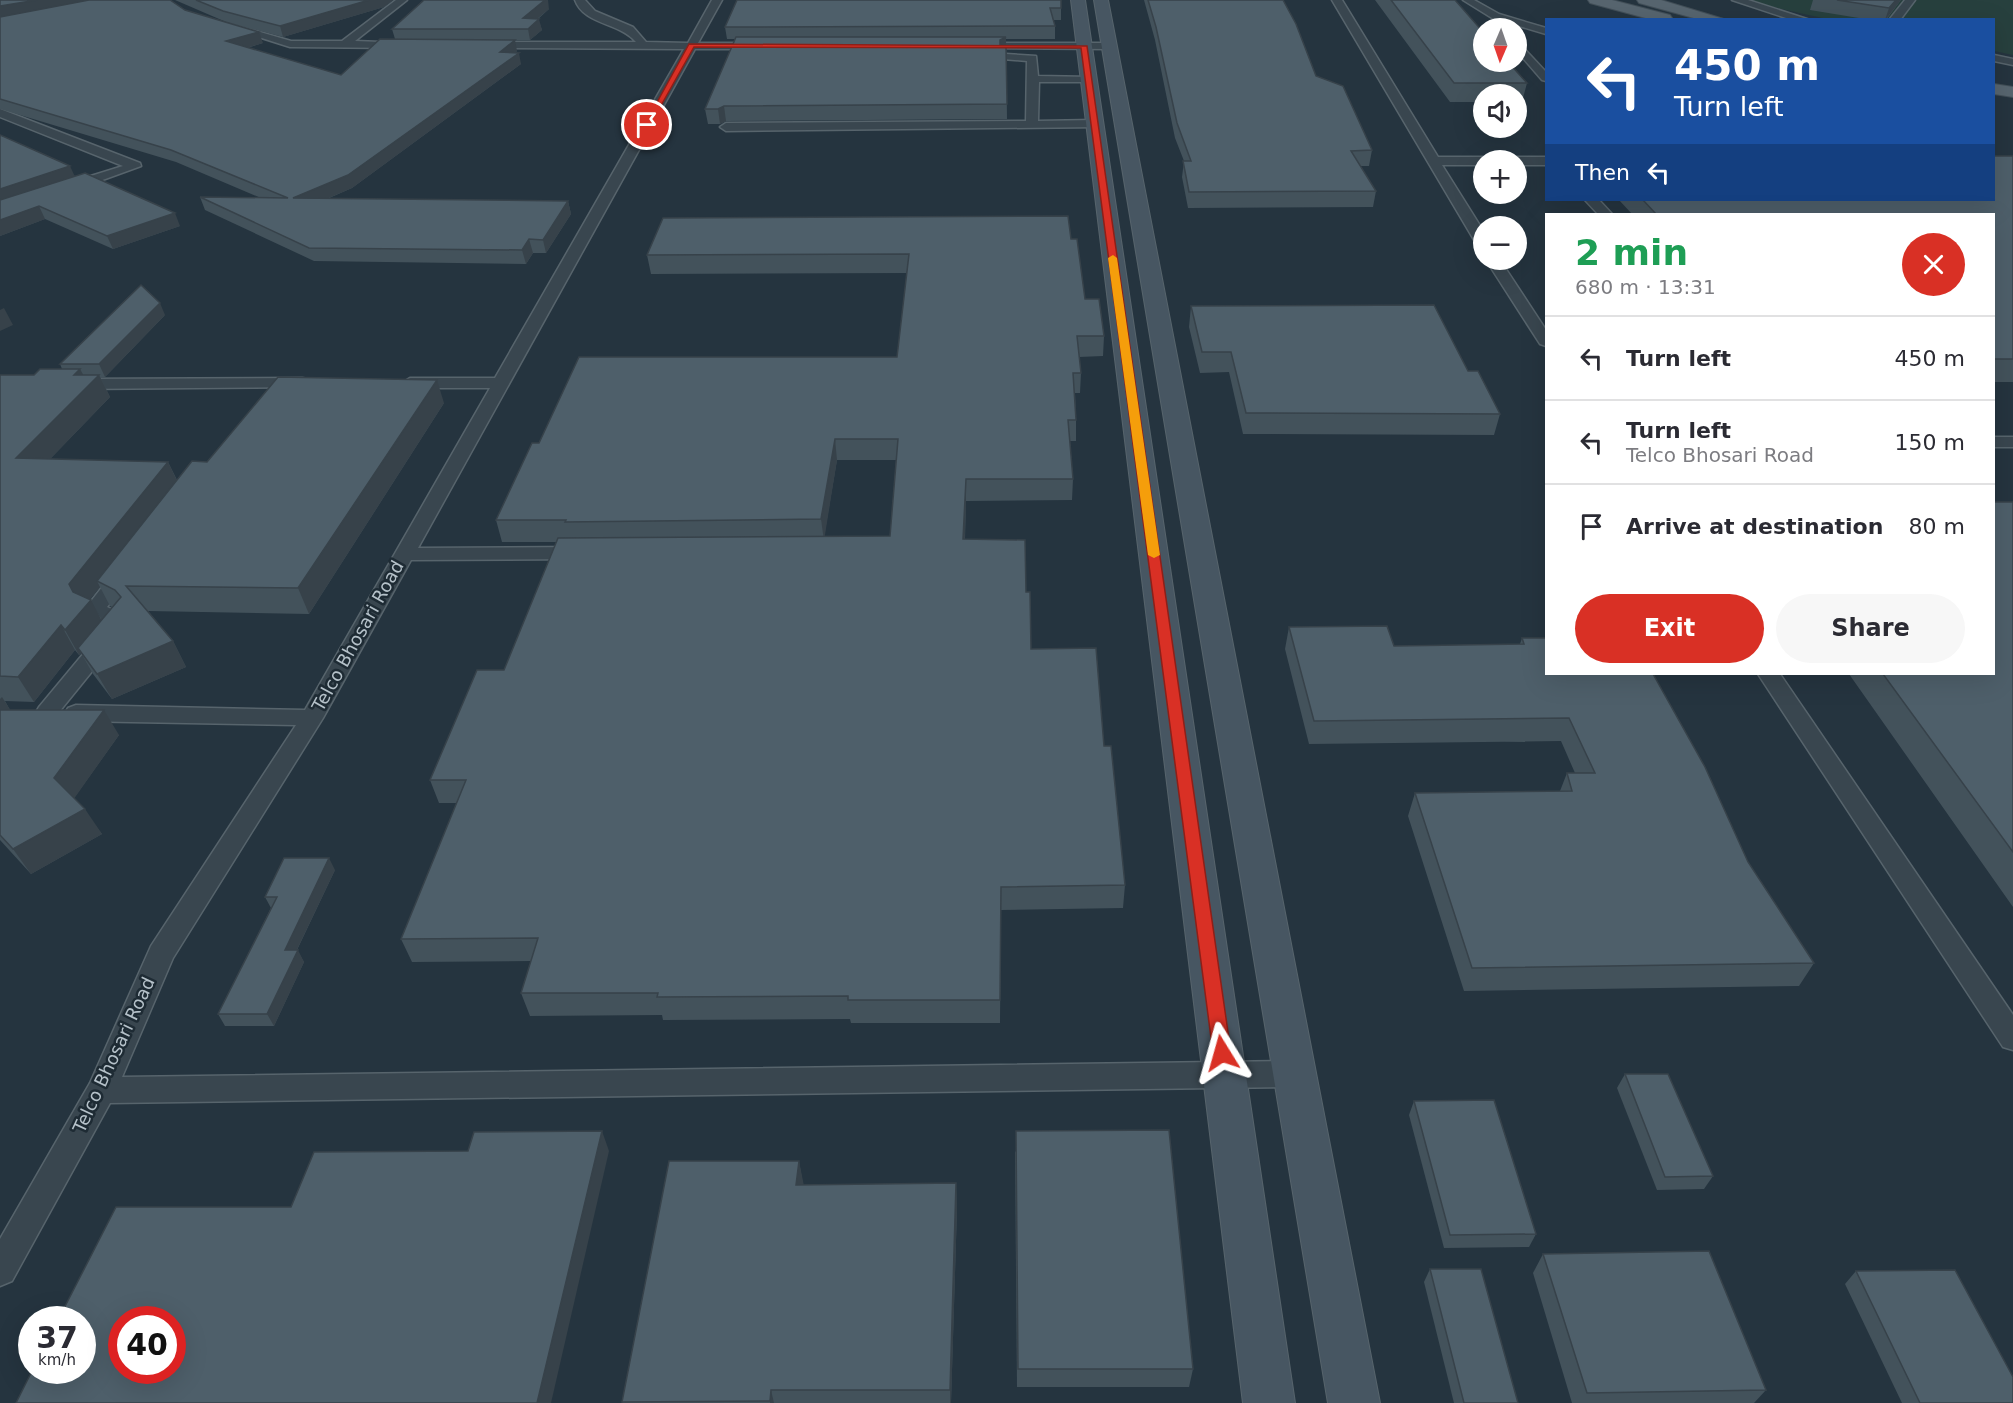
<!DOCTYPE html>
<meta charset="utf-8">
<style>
body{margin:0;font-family:"DejaVu Sans",sans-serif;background:#f7f7f7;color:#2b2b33;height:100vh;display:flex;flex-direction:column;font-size:22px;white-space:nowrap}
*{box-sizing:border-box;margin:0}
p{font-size:20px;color:#7c7c81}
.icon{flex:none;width:33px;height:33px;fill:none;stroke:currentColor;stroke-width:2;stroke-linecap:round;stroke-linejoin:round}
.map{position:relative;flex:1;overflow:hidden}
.side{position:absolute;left:1545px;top:213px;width:450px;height:462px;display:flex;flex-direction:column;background:#fff;border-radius:0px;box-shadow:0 6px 24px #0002}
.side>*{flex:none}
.top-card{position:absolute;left:1545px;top:18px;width:450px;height:183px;border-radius:0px;box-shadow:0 6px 24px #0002;background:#1a4fa0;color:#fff;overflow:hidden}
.needle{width:39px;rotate:182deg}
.tools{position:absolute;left:1473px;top:18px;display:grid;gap:12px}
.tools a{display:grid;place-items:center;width:54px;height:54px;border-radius:50%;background:#fff;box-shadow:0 6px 24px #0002;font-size:30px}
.speed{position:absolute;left:18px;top:1306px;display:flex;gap:12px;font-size:30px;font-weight:700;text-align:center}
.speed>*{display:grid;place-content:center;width:78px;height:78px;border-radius:50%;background:#fff;box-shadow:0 6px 24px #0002;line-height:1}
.speed small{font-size:15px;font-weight:400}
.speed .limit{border:9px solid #d22;background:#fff;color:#111}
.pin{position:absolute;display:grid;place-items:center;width:51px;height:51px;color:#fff;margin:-26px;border:3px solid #fff;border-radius:50%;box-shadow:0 2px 6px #0007}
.me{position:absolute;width:66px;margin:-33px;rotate:352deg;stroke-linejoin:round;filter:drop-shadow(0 0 4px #0008)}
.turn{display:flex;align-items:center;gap:21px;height:126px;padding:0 30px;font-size:27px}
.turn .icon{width:78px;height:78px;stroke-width:2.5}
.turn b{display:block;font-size:42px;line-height:51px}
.then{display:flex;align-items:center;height:57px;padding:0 30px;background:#0003;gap:12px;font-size:22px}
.round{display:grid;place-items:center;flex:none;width:63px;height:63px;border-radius:32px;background:#f7f7f7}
.overview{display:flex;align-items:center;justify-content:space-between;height:102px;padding:0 30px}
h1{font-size:36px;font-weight:700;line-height:45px;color:#1e9e55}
.primary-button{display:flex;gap:12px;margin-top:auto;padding:12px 30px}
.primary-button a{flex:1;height:69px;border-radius:36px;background:#d93025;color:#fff;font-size:24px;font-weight:700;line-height:69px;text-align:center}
.primary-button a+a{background:#f7f7f7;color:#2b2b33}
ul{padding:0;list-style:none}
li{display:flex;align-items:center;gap:18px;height:84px;padding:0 30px;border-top:2px solid #e1e1e2}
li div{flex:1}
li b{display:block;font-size:22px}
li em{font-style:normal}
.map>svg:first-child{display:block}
.green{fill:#27403e}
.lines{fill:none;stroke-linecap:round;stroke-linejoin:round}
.lane-casing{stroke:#57646c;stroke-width:3}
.secondary-casing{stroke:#57646c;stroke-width:2}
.primary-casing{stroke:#424f58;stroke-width:2}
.lane{fill:#39464f;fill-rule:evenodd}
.secondary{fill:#475662;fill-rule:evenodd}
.primary{fill:#57656f;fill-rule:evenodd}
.wall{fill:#43525b;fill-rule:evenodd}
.shaded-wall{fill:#37424a}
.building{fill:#4e5f6a;stroke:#37424a;stroke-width:1.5;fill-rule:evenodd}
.route{fill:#d93025;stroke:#8d1f18;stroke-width:1.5}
.slow{fill:#f59e0b}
.labels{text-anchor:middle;stroke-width:5;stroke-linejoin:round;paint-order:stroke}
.street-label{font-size:18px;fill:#b5c1c9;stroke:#1e2b34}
</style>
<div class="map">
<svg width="2013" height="1403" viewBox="0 0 2013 1403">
<rect width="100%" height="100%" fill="#25343f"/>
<polygon class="green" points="1741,0 2013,0 2013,55 1994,51 1994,20 1827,19"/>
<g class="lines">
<defs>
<g id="lane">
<polygon points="396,0 407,0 355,41 407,43 408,45 403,48 290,47 227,27 232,24 291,41 342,41"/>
<path d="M 575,0 L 585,0 L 595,11 L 633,27 L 646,42 L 688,43 L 712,0 L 722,0 L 698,43 L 763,43 L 768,46 L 763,49 L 695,49 L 418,548 L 583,547 L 590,549 L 593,553 L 590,557 L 583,559 L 411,560 L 323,718 L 173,958 L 122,1077 L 1296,1061 L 1306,1065 L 1311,1074 L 1306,1083 L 1296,1087 L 110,1103 L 12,1281 L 0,1286 L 0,1239 L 90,1083 L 151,946 L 296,725 L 76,721 L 68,718 L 65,713 L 68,708 L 76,705 L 305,710 L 490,388 L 410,388 L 402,383 L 410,378 L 495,378 L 684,49 L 487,48 L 482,45 L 487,42 L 636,42 C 619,22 584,25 575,0 Z"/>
<polygon points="1332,0 1342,0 1438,157 1484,157 1490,160 1484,160 1484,165 1442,165 1484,232 1484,249 1477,245"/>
<polygon points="1463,0 1474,0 1499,14 1546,28 1546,34 1492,18"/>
<polygon points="1732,0 1748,0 1810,20 1792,20"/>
<polygon points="1905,0 1915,0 1900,20 1889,20"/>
<polygon points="1516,40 1546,72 1546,81 1542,80 1516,50"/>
<polygon points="976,43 1110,43 1115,46 1110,49 972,48 972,44"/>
<polygon points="1006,54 1036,56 1038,76 1092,77 1092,81 1088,82 1039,82 1038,121 1095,120 1101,124 1099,127 726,131 720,127 726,123 1026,121 1027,61 1002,59 1002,55"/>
<polygon points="1994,55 2013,59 2013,65 1994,61"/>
<polygon points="0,109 140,163 141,166 75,190 65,190 65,184 123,166 0,117"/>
<polygon points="1516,157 1546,157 1546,165 1516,165 1516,160 1510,160"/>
<polygon points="1585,200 1599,200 1612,214 1598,214"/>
<polygon points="1486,260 1500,260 1546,330 1546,346 1540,344"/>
<polygon points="302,378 308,379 310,383 308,387 74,389 66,384 74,379"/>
<rect x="1994" y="437" width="19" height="10"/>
<polygon points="124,566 131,568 134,572 107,607 128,617 132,622 55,717 47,720 39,717 36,712 39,707 108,624 88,614 85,609 117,568"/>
<polygon points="1758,674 1780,674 2013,1015 2013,1050 2003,1047"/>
</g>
<g id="secondary">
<polygon points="1071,0 1085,0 1295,1403 1243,1403"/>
<polygon points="1094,0 1108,0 1380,1403 1328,1403"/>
</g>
<g id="primary">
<polygon points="1588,0 1612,0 1670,15 1672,18 1653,20 1590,3"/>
<polygon points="1637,0 1661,0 1727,20 1701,20 1639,3"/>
<polygon points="1994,84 2013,87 2013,97 1994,94"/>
</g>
</defs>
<use href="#lane" class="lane-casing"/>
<use href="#secondary" class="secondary-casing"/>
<use href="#primary" class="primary-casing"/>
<use href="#lane" class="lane"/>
<use href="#secondary" class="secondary"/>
<use href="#primary" class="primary"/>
</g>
<g class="wall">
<polygon points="0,0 185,10 263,43 247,48 341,75 395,39 392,29 549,9 538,19 542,30 530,40 504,40 517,51 515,53 521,64 352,188 327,199 568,201 571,214 546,253 533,253 526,264 314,261 205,210 200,197 261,198 176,162 0,109"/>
<polygon points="175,0 393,0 384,7 283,37 226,22"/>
<polygon points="1061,0 1061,20 1053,20 1055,26 1055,39 1006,39 1007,119 726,121 720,124 708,124 705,109 735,39 727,39 725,27"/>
<polygon points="1144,0 1283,0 1316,76 1372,150 1369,166 1360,166 1376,191 1373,207 1188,208 1182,177 1184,161 1175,138 1155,40"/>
<polygon points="1375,0 1455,0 1527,83 1522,102 1516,102 1516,94 1484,94 1484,102 1450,102"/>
<polygon points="1813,0 1901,0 1886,20 1871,20 1810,10"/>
<polygon points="0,135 75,176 180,226 113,249 45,219 0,236"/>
<polygon points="2013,156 2013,382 1994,382 1994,214 1632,214 1619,200 1994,200"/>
<path d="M 1071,239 L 1085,299 L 1104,336 L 1103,356 L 1079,357 L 1081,373 L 1080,393 L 1075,393 L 1076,420 L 1076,441 L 1070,441 L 1073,479 L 1072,500 L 966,501 L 965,539 L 1026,592 L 1031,649 L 1104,746 L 1125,885 L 1123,908 L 1001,910 L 1000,1023 L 851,1023 L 850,1019 L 663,1020 L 662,1015 L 530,1016 L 521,993 L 531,961 L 412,962 L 401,939 L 457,803 L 439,803 L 430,780 L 504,670 L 557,542 L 502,542 L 496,520 L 539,443 L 897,357 L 907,273 L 651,274 L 647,255 ZM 837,460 L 896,460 L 890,536 L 824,537 Z"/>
<polygon points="1191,306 1468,371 1500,414 1494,435 1243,434 1229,372 1200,373 1189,327"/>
<path d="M 165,315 L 105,377 L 100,377 L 110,397 L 50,459 L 168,462 L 177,480 L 207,462 L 444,403 L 309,614 L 148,611 L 173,641 L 186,667 L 112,699 L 93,674 L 81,653 L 79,655 L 75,650 L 34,702 L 5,701 L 10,710 L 119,735 L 74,798 L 102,834 L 31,874 L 0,840 L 0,375 L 34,375 L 62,369 L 60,364 ZM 100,587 L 110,606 L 112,607 L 102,620 L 89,600 Z"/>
<polygon points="2013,502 2013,907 1849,674 1994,674"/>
<polygon points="1289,627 1394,646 1520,644 1522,638 1748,862 1814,963 1799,986 1464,991 1408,816 1415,793 1560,791 1567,773 1575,773 1561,741 1309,744 1285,649"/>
<polygon points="335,870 297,950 304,962 274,1026 225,1026 218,1014 271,908 265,897"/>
<polygon points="1625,1074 1713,1176 1704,1189 1657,1190 1617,1088"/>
<polygon points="1414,1101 1536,1234 1529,1247 1444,1248 1409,1115"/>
<polygon points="1015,1151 1193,1369 1189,1387 1017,1387"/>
<polygon points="799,1161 803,1185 956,1183 957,1209 951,1403 623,1403 622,1402"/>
<polygon points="1543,1254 1766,1390 1754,1403 1572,1403 1533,1273"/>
<polygon points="1430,1269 1518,1403 1454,1403 1424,1282"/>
<polygon points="1856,1271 2013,1403 1902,1403 1845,1284"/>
</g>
<g class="shaded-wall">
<polygon points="37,0 101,0 0,18 0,6"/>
<polygon points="369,0 393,0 384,7 283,37 280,26"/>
<polygon points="545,0 548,0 549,9 525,29 523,18"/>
<polygon points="1896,0 1901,0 1885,20 1889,8"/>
<polygon points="539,19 542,30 530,40 528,29"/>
<polygon points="259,32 263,43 230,53 226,41"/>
<polygon points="1006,37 1006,51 1000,59 1000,40"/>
<polygon points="515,40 517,51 503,63 500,52"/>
<polygon points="519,53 521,64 352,188 298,211 293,198"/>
<polygon points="724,106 726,121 720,124 718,109"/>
<polygon points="70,166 76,179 0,204 0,189"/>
<polygon points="568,201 571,214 546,253 543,240"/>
<polygon points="39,206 45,219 0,236 0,220"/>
<polygon points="175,213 180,226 113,249 107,236"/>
<polygon points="529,239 533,253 526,264 522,250"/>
<polygon points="160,303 165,315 105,377 99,364"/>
<polygon points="4,308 13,325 0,331 0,310"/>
<polygon points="80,369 89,385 99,375 110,397 29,481 16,458 74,375"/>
<polygon points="437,380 444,403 309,614 298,588"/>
<polygon points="835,439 837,460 824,541 821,519"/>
<polygon points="168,462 179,485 97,581 100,587 83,608 91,600 104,625 78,648 81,653 79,655 65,630 69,584"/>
<polygon points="966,479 966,501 964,562 963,539"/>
<polygon points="61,625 75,650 34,702 18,677"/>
<polygon points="173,641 186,667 112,699 97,674"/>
<polygon points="2,697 18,722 0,723 0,699"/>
<polygon points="104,710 119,735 71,803 54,778"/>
<polygon points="85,809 102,834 31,874 13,849"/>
<polygon points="329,858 335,870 291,962 285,950"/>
<polygon points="298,950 304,962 274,1026 267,1014"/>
<polygon points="602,1131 609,1151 551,1403 537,1403"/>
<polygon points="799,1161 804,1186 796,1185"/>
<polygon points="956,1183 957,1209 951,1403 950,1403 950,1390"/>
<polygon points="771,1390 774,1403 770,1403 770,1401"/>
</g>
<g class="building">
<polygon points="0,0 37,0 0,6"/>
<polygon points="89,0 170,0 185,10 259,32 226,41 341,75 380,39 515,40 500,52 519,53 348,175 293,198 568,201 543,240 529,239 522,250 309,248 200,197 288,198 171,150 0,99 0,17"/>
<polygon points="196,0 369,0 280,26 223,11"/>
<polygon points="424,0 545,0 523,18 539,19 528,29 392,29"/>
<polygon points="737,0 1061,0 1061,8 1050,8 1055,26 725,27"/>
<polygon points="1148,0 1283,0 1296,24 1316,76 1343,86 1372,150 1351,151 1376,191 1189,192 1183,161 1191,161 1177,123 1156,27"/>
<polygon points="1391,0 1455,0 1484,33 1484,62 1508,62 1527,83 1454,83"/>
<polygon points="1837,0 1896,0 1889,8"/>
<polygon points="736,37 1006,37 1000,40 1000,45 1006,47 1007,104 724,106 718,109 705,109"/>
<polygon points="0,135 70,166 0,189"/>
<polygon points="1994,156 2013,156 2013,359 1994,359 1994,214 1656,214 1643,200 1994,200"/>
<polygon points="85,173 175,213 107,236 39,206 0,220 0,200"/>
<polygon points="1068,216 1071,239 1077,239 1085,299 1099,299 1104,336 1077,336 1081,373 1073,373 1076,420 1068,420 1073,479 966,479 963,539 1025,540 1026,592 1030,592 1031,649 1096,648 1104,746 1111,746 1125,885 1001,887 1000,1000 848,1000 848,996 657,997 658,993 521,993 538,938 401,939 466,780 430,780 477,670 504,670 558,538 890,536 898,439 835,439 821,519 565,522 566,520 496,520 532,443 539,443 579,357 897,357 909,254 647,255 663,218"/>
<polygon points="141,285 160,303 99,364 60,364"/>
<polygon points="1434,305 1468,371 1478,371 1500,414 1246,413 1231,352 1202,352 1191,306"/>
<polygon points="40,369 80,369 74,375 99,375 16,458 168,462 69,584 73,592 91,600 65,630 61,625 18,677 0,676 0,375 34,375"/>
<polygon points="278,377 437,380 298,588 126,586 173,641 97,674 78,648 121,597 115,590 97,581 192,461 207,462"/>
<polygon points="1994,502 2013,502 2013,852 1883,674 1994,674"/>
<polygon points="1387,626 1394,646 1524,644 1522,638 1546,638 1546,674 1653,674 1705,767 1748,862 1814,963 1472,968 1415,793 1572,791 1567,773 1595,773 1569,718 1314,721 1289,627"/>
<polygon points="0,710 104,710 54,778 85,809 13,849 0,835"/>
<polygon points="284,858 329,858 285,950 298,950 267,1014 218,1014 277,897 265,897"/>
<polygon points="1625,1074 1668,1074 1713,1176 1665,1177"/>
<polygon points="1494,1100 1536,1234 1450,1235 1414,1101"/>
<polygon points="1169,1130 1193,1369 1018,1369 1016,1131"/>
<path d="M 602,1131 L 537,1403 L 16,1403 L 32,1371 L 82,1371 L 82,1320 L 58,1320 L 116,1207 L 291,1207 L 314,1152 L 468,1151 L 474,1132 ZM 122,1320 L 172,1320 L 172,1371 L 122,1371 Z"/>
<polygon points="669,1161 799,1161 796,1185 956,1183 950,1390 771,1390 770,1401 622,1402"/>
<polygon points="1709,1251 1766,1390 1587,1393 1543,1254"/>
<polygon points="1430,1269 1481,1269 1518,1403 1464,1403"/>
<polygon points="1955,1270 2013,1377 2013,1403 1920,1403 1856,1271"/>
</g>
<polygon class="route" points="689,44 1087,46 1231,1053 1228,1058 1222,1060 1216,1058 1213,1053 1081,48 694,47 650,125 644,126"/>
<polygon class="slow" points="1113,255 1117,258 1160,555 1154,558 1148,555 1108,258"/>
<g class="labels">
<g class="street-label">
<text transform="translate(358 636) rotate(-61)" y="6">Telco Bhosari Road</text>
<text transform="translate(114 1055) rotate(-65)" y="6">Telco Bhosari Road</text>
</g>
</g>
</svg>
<div class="tools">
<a><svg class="needle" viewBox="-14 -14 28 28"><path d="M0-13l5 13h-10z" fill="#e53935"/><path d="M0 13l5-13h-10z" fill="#7c7c81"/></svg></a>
<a><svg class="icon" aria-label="sound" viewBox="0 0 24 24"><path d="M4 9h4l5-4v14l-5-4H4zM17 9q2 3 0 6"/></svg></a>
<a>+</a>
<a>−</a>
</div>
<div class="speed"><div>37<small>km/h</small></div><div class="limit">40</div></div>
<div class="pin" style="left:647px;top:125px;background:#d93025"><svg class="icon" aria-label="arrive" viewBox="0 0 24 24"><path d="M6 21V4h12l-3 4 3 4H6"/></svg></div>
<svg class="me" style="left:1222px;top:1053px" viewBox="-20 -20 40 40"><path d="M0-17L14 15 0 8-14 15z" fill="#d93025" stroke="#fff" stroke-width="4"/></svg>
<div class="top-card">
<div class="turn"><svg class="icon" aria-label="left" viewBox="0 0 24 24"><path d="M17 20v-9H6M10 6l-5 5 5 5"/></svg><div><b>450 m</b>Turn left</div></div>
<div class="then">Then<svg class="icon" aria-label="left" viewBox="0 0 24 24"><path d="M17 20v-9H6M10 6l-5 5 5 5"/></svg></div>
</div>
<section class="side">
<div class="overview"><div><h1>2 min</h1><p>680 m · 13:31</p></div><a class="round" style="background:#d93025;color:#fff"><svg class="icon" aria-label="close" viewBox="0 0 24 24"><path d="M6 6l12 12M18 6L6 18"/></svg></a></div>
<ul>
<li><svg class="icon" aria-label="left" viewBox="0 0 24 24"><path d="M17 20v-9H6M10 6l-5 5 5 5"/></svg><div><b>Turn left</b></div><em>450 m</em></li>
<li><svg class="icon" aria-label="left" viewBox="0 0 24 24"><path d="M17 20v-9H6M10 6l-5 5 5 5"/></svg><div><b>Turn left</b><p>Telco Bhosari Road</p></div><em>150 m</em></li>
<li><svg class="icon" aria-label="arrive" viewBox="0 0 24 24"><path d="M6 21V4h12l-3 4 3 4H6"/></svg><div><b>Arrive at destination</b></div><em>80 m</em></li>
</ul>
<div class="primary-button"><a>Exit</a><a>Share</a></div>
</section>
</div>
